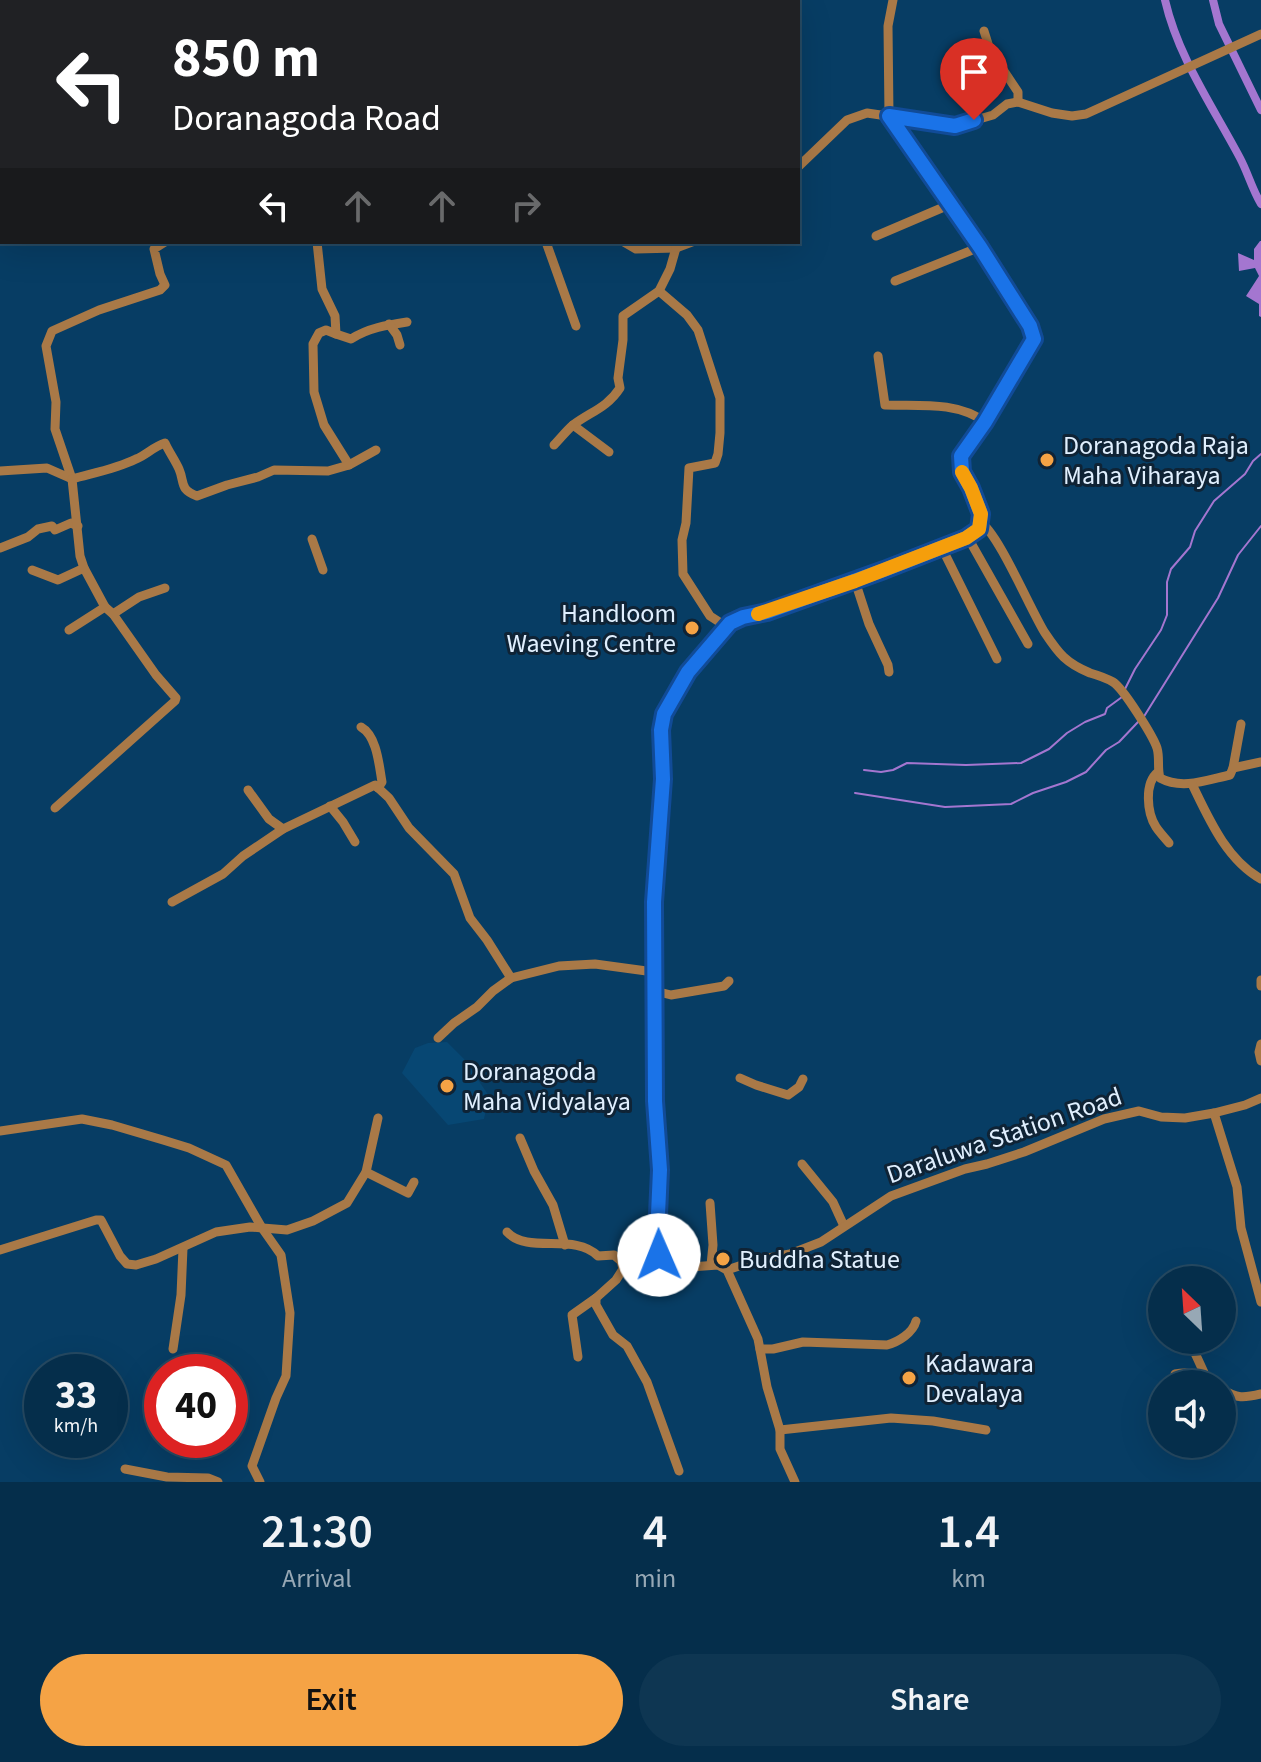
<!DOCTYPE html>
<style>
body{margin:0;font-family:"Source Sans 3",sans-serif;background:#0e3652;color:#f1f3f6;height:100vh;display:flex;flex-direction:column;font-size:30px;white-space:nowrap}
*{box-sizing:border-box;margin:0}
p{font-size:26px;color:#97a8b5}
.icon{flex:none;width:44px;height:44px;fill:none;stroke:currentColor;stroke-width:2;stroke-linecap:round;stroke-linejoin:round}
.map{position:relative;height:1482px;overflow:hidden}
.details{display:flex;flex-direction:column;background:#052e4b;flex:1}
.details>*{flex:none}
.top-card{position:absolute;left:0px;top:0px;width:800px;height:244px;box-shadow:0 8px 32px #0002,0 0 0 2px #264a63;background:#202124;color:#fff;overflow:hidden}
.needle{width:52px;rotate:335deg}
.controls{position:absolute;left:1148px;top:1266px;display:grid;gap:16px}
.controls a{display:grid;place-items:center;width:88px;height:88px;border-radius:50%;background:#052e4b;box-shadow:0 8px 32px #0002,0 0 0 2px #264a63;font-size:40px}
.speed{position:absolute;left:24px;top:1354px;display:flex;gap:16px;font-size:40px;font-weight:700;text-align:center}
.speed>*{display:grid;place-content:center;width:104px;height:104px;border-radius:50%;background:#052e4b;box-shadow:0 8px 32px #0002,0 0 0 2px #264a63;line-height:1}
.speed small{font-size:20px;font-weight:400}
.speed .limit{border:12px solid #d22;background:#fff;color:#111}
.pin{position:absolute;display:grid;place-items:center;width:68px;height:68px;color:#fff;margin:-82px -34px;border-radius:50% 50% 50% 0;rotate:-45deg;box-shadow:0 0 8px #0007}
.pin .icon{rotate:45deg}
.me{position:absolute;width:88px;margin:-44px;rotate:359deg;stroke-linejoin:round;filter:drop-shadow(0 0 6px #0008)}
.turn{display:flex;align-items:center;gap:28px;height:168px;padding:0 40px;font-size:36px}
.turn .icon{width:104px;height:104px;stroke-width:2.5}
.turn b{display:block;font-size:56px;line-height:68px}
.lanes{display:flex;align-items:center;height:76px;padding:0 40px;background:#0003;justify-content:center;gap:40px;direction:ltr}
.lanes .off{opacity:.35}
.eta{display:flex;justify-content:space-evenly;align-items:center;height:136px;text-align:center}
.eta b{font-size:48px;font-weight:600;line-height:56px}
.button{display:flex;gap:16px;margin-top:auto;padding:16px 40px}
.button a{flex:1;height:92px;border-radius:48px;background:#f5a345;color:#111;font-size:32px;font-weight:600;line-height:92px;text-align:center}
.button a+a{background:#0e3652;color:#f1f3f6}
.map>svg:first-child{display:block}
.built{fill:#074773}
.water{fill:#a476d0}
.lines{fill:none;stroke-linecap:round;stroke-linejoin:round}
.stream{stroke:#a476d0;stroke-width:2}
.canal{stroke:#a476d0;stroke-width:8}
.minor{stroke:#a97947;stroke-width:9}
.route-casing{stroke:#114b97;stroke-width:20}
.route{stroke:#1a73e8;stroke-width:14}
.slow{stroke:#f59e0b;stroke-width:14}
.poi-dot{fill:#f5a345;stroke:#0f2335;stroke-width:3}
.labels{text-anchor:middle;stroke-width:6;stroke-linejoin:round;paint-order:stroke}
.poi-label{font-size:26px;fill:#e0effe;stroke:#0f2335;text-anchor:start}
.street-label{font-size:26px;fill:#e0effe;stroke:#0f2335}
</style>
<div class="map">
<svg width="1261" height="1482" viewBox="0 0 1261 1482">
<rect width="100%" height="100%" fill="#073d64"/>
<polygon class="built" points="447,1042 464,1059 489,1096 484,1119 448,1125 402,1073 415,1048 428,1043"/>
<polygon class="water" points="1260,241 1261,241 1261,317 1259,316 1259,304 1246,296 1259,276 1255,268 1239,271 1238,253 1254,260 1254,249"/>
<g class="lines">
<g class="stream">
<polyline points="1124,691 1135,669 1161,630 1167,615 1167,582 1171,569 1190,547 1195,531 1214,501 1245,474 1253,461 1261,454"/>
<polyline points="1143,718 1218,598 1238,555 1261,526"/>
<polyline points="864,770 881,772 893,770 907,763 966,765 1021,763 1049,749 1067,733 1085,722 1105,714 1107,708 1122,697"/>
<polyline points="855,793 945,807 1011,804 1033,793 1066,782 1086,772 1106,750 1119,742 1138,722"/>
</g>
<g class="canal">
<path d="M 1165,0 C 1178,57 1213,107 1240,158 C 1248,173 1252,189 1261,204"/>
<polyline points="1213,0 1219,24 1261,110"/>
</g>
<g class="minor">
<polyline points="22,0 22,2"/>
<polyline points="190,0 192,2"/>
<polyline points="984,31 990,50 1018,92 1018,102"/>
<polyline points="0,45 2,44"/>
<polyline points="0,76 2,75"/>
<polyline points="889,116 888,26 893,0"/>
<polyline points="798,167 847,120 867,113 955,126 993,115 1007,104 1018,102 1052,113 1072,116 1086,114 1261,34"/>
<polyline points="876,236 951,204"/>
<path d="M 317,242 L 322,289 L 335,316 L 336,334 L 351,339 C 368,328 387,325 407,322"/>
<polyline points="546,242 576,326"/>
<polyline points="624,242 636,249 676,248 692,242"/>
<polyline points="895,281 980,247"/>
<polyline points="659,291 687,315 698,330 720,398 720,433 718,454 715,463 689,468 686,523 682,540 683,574 710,616 727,627"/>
<polyline points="389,324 397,335 400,345"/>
<polyline points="336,334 326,330 319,333 313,344 314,392 324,425 349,465"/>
<path d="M 878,356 L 885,405 C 918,406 957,401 985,422"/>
<polyline points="573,425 609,452"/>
<path d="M 554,445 C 560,439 566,431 573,425 C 590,412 607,408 620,388 L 618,378 L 623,340 L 623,316 L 659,291 L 670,269 L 676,248"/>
<polyline points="0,471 47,468 72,479 55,429 56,402 46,346 52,331 99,310 160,290 165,285 160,274 154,249 165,242"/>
<path d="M 980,522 C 998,532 1031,611 1045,633 C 1059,654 1066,663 1090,673 C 1097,675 1106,678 1113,682 C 1123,688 1153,736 1157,748 C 1160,758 1157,768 1160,778 C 1182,790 1207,780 1230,775 L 1233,768 L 1241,724"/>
<polyline points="966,538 971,543 1028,644"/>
<polyline points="312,539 323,570"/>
<polyline points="0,548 28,537 38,529 52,526 55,530 71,523 78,526"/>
<polyline points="942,548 997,659"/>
<polyline points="32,570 58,580 84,568"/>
<polyline points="855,581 869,624 888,665 889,672"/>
<path d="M 105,607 L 84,568 L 80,556 L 72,479 C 93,473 116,469 136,459 C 146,455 153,447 165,443 C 169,452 175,460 179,469 C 185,483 179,489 197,496 L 227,485 L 258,477 L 274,470 L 328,471 L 349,465 L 376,450"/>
<polyline points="113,614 139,597 165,588"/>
<path d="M 361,727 C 377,736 379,765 382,782 L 378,788"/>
<polyline points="1233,768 1261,762"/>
<path d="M 1158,772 C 1144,783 1147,813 1156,827 C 1160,833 1165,838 1169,843"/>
<path d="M 1192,784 C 1209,819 1226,859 1261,879"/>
<polyline points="248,790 269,819 283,829"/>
<polyline points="330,806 343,822 355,842"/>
<polyline points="55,808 175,701 176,698 156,675 113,614 105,607 69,630"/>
<polyline points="172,902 223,874 243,856 283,829 375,785 389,798 409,828 454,874 470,918 487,940 511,978"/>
<polyline points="1261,980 1261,986"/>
<polyline points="655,991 671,995 724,986 729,981"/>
<polyline points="438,1038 454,1023 477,1007 493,991 511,978 559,966 595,964 654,972"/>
<polyline points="1261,1044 1259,1052 1261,1061"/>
<polyline points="740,1078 756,1085 788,1095 799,1087 803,1079"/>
<polyline points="1214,1113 1237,1187 1241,1228 1261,1302"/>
<polyline points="0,1131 82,1119 112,1125 163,1140 189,1148 226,1165 262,1228 281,1255 290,1313 286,1376 276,1398 252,1466 260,1482"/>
<polyline points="520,1138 534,1171 553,1205 565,1245"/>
<polyline points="802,1164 833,1202 844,1226"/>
<polyline points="366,1172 408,1193 414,1182"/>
<polyline points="710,1203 713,1245 711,1265"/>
<path d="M 507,1232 C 529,1255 574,1232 598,1256 L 614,1255 L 621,1261 L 623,1269 L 616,1280 L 596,1298 L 596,1305 L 613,1335 L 627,1346 L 647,1382 L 679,1471"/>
<polyline points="0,1250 96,1220 101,1220 120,1256 127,1264 136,1265 156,1259 216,1232 250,1227 287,1230 313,1221 347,1203 366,1172 378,1118"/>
<polyline points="621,1261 628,1269 666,1264"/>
<polyline points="727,1270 757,1260 790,1254 821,1242 891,1196 965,1169 987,1164 1024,1152 1104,1119 1139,1111 1161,1117 1185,1118 1214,1113 1245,1105 1261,1098"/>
<polyline points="1189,1340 1206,1377"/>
<polyline points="173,1349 181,1295 183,1248"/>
<path d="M 760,1349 L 773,1349 L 803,1342 L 887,1345 C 898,1342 913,1333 916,1321"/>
<polyline points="578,1357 572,1315 596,1298"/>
<path d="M 1175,1374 C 1191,1371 1202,1375 1215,1384"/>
<path d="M 1222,1389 C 1237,1399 1244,1398 1261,1394"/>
<polyline points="780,1430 891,1418 933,1421 986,1430"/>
<polyline points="125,1469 167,1477 208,1478 218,1482"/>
<polyline points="795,1482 780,1449 780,1430 767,1387 758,1339 727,1270 718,1265 677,1268 666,1264 659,1255 657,1237 660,1170 655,1101 654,902 663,779 661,730 664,714 688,672 730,623 743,617 767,612 855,581 966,538 979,529 981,514 971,488 962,472 961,456 985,422 1034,339 1030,326 980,247 889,116"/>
</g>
</g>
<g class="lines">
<defs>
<polyline id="route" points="659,1255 657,1237 660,1170 655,1101 654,902 663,779 661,730 664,714 688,672 730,623 743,617 767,612 884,570 966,538 979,529 981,514 971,488 962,472 961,456 985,422 1034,339 1030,326 980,247 889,116 955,126 974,120"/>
</defs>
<use href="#route" class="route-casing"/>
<use href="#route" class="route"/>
<polyline class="slow" points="758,614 855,581 966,538 979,529 981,514 971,488 962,472"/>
</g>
<g class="poi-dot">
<circle cx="1047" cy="460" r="8"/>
<circle cx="692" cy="628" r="8"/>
<circle cx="447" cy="1086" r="8"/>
<circle cx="723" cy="1259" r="8"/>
<circle cx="909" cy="1378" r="8"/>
</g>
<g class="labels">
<g class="poi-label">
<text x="1063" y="454">Doranagoda Raja<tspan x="1063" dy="30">Maha Viharaya</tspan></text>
<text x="676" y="622" text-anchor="end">Handloom<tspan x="676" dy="30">Waeving Centre</tspan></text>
<text x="463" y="1080">Doranagoda<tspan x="463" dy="30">Maha Vidyalaya</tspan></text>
<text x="739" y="1268">Buddha Statue</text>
<text x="925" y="1372">Kadawara<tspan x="925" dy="30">Devalaya</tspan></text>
</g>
<g class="street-label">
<text transform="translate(1004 1135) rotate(-19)" y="9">Daraluwa Station Road</text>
</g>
</g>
</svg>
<div class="controls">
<a><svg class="needle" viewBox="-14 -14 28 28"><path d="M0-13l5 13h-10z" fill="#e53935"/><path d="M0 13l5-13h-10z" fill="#97a8b5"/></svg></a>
<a><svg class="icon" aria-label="sound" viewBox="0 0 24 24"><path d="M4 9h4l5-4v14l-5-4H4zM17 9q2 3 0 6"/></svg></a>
</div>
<div class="speed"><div>33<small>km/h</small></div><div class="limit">40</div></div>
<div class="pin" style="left:974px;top:120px;background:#d93025"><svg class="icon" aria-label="arrive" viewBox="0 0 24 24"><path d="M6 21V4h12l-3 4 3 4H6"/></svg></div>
<svg class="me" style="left:659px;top:1255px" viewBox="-20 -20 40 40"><circle r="19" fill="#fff"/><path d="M0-13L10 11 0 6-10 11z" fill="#1a73e8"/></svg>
<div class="top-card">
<div class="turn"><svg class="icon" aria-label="left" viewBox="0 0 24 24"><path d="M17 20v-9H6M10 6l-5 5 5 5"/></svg><div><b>850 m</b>Doranagoda Road</div></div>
<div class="lanes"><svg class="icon" aria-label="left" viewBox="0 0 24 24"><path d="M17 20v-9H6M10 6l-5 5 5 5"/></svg><svg class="icon off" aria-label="ahead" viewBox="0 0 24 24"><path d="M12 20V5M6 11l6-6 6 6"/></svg><svg class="icon off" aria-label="ahead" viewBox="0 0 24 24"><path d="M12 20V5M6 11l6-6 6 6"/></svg><svg class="icon off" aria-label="right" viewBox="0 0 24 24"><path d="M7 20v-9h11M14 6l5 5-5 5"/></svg></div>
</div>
</div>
<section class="details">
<div class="eta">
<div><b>21:30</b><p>Arrival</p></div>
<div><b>4</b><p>min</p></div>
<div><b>1.4</b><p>km</p></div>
</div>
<div class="button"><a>Exit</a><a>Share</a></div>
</section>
